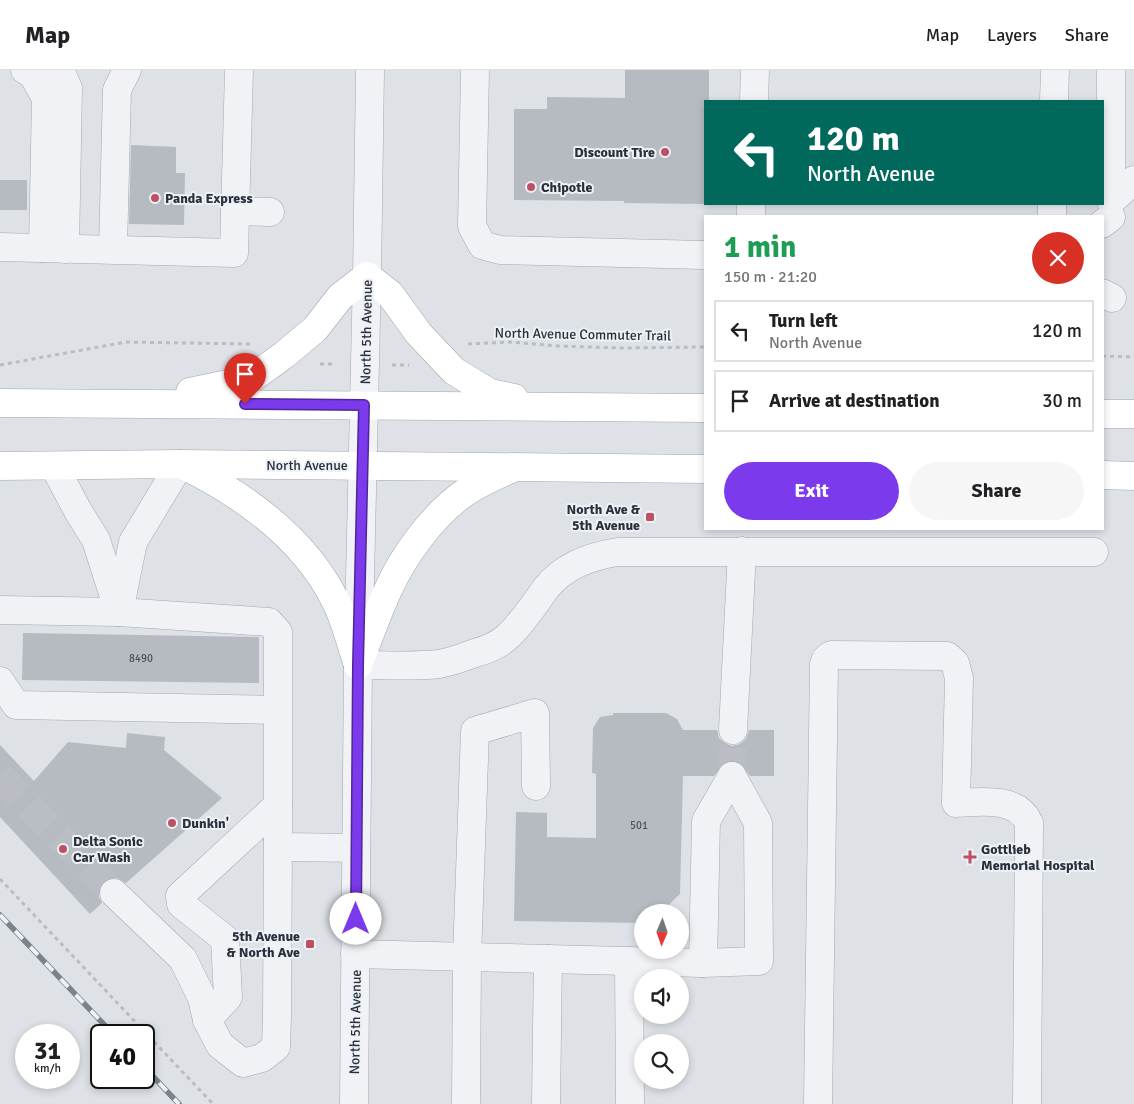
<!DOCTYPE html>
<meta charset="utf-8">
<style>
body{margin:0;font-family:Signika,sans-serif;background:#f6f6f6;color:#202124;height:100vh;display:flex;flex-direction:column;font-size:19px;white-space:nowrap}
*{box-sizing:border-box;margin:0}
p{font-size:16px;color:#757577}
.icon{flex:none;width:28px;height:28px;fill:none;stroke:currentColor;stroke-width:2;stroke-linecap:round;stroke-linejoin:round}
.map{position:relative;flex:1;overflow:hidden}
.details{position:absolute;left:704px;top:145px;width:400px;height:315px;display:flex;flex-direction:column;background:#fff;border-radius:0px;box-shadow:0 2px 8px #0003}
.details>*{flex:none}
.top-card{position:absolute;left:704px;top:30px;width:400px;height:105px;border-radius:0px;box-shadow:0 2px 8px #0003;background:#00695c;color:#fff;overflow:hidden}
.needle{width:32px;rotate:182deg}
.fabs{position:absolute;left:634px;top:834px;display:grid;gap:10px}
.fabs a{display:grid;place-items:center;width:55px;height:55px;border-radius:50%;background:#fff;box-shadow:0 2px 8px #0003;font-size:25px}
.speed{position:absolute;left:15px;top:954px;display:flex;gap:10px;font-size:25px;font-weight:700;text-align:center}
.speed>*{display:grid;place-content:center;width:65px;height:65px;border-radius:50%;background:#fff;box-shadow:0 2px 8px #0003;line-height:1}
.speed small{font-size:12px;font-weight:400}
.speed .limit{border:2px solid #111;border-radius:8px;background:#fff;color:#111}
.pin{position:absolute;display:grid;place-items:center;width:42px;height:42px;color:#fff;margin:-51px -21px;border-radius:50% 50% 50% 0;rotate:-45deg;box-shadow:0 0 5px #0007}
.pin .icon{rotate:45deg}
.me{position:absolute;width:55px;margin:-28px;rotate:0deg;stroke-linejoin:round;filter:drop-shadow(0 0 4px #0008)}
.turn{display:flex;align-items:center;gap:18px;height:105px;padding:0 20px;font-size:22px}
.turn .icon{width:65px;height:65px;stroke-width:2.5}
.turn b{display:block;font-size:35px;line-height:42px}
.round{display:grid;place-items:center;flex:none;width:52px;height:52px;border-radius:26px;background:#f6f6f6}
.summary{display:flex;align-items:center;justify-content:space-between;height:85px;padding:0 20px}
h1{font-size:30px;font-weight:700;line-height:38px;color:#1e9e55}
.action{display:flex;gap:10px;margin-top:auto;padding:10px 20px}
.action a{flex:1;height:58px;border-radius:30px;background:#7c3aed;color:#fff;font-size:20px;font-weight:700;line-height:58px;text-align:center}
.action a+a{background:#f6f6f6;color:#202124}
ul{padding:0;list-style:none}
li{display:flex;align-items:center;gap:15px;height:62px;margin:0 10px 8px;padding:0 10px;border:2px solid #e0e0e0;border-radius:0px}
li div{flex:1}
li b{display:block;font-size:19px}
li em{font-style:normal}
header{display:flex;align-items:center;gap:30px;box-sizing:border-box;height:70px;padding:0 25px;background:#fff;border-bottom:1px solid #e0e0e0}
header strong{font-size:24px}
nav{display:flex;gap:28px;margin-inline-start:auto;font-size:18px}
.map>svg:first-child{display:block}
.building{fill:#b6bbc2}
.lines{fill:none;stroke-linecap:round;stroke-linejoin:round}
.minor-tunnel{stroke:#babec4;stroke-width:28;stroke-dasharray:28 14;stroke-linecap:butt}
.minor-casing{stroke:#a4a8af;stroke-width:29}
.major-casing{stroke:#9fa6b0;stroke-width:29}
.path{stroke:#b9bcc1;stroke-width:3;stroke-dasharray:4 4;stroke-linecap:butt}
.minor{stroke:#f1f2f5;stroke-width:28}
.major{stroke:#fff;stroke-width:28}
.rail-casing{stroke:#7a828e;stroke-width:5.5}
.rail{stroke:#edf0f4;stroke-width:4;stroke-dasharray:11;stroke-linecap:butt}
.route-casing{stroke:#51269a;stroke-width:12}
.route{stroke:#7c3aed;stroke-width:9}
.poi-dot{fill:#bd5163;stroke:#edf0f4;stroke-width:2}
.labels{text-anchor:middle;stroke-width:4;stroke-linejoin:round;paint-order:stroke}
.number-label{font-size:11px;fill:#4c535d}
.poi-label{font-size:14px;font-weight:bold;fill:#29303b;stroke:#edf0f4;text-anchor:start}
.street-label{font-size:14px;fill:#29303b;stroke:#edf0f4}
</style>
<header>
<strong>Map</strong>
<nav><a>Map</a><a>Layers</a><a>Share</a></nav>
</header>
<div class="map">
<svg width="1134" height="1034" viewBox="0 0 1134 1034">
<rect width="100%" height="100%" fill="#dee1e6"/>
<g class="building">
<polygon points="625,0 709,0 709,31 705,31 705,134 624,133 624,131 514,130 514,39 547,39 547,27 625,28"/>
<polygon points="131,75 176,77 176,103 185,103 184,155 129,154"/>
<rect x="0" y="110" width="27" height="30"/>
<polygon points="23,563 259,567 259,613 22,610"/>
<polygon points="613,643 666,643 677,649 683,660 717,660 719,668 725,673 732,676 740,674 746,669 749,660 774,660 774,706 750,706 740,693 732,690 724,693 714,706 683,706 680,824 661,842 642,842 642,853 514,851 516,742 547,743 547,767 596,768 596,704 592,703 593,658 600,647 613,645"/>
<polygon points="127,663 165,667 164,680 222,728 126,813 117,808 110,808 103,812 99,820 99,827 102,833 90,844 0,747 0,675 34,711 68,672 126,678"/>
</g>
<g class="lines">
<g class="minor-tunnel">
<polyline points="0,706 114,823"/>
<polyline points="732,706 733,660"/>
</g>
<defs>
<g id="minor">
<polyline points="25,0 33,5 46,28 43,178"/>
<polyline points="60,0 68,18 65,179"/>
<polyline points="475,0 472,156 482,175 500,180 705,185"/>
<polyline points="754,31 755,0"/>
<polyline points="1054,31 1055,0"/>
<polyline points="1111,131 1111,0"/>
<polyline points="1111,131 1134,110"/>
<polyline points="235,141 270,142"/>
<polyline points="751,146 751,134"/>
<polyline points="1052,146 1052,134"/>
<polyline points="1102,154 1111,147"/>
<polyline points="0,177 234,183 239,0"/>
<polyline points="113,179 117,20 127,0"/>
<polyline points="1102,223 1112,228"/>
<polyline points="54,396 78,441 96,470 118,539"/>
<polyline points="0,540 119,542 269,552 278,562 278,769 286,777 356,778"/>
<polyline points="119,542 133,472 180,394"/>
<path d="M 358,595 C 385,595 412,597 439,594 C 451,592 464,587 475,583 C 486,580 498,575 506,568 C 523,553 534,534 547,517 C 565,495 591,486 618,482 L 1094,482"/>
<polyline points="0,611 16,635 277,640"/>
<polyline points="733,660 742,481"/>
<polyline points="114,823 183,889 202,928 207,950 220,975 243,993 262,988 276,977 277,946 278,769"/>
<polyline points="355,884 703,893 706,751 732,706"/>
<polyline points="629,891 630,1034"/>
<polyline points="703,893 759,891 758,753 732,706"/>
<polyline points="207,950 228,927 225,869 181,834 180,826 278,735"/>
<polyline points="354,1034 358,595 367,206 370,0"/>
<polyline points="466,1034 467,887 475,661 535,643 536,716"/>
<polyline points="546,1034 548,889"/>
<path d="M 818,1034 L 824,594 L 826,589 L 831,585 L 947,586 L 955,593 L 959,608 L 956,733 C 980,732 1017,726 1029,753 L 1027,1034"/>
</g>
<g id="major">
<polyline points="190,322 251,309 284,285 315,259 340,227 367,206 390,224 419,264 454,301 490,323 514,328"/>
<polyline points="0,333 705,338"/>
<polyline points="1102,344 1134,344"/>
<path d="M 183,395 C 246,426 306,469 337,534 C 346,553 351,575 358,595"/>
<polyline points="0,396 180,394 705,399"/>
<polyline points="1102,405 1134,406"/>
<path d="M 358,595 C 368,570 377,544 388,520 C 403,486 433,445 463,424 C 478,413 495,406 511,399"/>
</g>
</defs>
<use href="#minor" class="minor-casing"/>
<use href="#major" class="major-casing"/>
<g class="path">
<polyline points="468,274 510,272 558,276 623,278 705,277"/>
<polyline points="1102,286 1134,287"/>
<polyline points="320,294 336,294"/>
<polyline points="0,295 126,272 250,274"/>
<polyline points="392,295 409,295"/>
<polyline points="0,809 213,1034"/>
</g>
<use href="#minor" class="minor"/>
<use href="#major" class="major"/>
<defs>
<g id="rail">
<polyline points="0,845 114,965"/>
<polyline points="144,997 179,1034"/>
</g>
</defs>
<use href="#rail" class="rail-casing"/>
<use href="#rail" class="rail"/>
</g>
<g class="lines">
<defs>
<polyline id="route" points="245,334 364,335 358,595 356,849"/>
</defs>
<use href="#route" class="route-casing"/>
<use href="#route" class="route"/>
</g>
<g class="poi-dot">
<circle cx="665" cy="82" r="5"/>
<circle cx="531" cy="117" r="5"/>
<circle cx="155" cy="128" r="5"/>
<rect x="645" y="442" width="10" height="10" rx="2.5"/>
<circle cx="172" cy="753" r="5"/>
<circle cx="63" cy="779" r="5"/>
<path d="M967.5 779.5h5v5h5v5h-5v5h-5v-5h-5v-5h5z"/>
<rect x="305" y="869" width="10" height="10" rx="2.5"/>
</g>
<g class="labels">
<g class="number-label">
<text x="141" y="592">8490</text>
<text x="639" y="759">501</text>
</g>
<g class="poi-label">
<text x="655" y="87" text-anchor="end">Discount Tire</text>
<text x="541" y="122">Chipotle</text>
<text x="165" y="133">Panda Express</text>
<text x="640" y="444" text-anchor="end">North Ave &amp;<tspan x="640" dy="16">5th Avenue</tspan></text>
<text x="182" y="758">Dunkin'</text>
<text x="73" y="776">Delta Sonic<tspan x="73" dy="16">Car Wash</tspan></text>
<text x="981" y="784">Gottlieb<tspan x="981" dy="16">Memorial Hospital</tspan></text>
<text x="300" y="871" text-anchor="end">5th Avenue<tspan x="300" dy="16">&amp; North Ave</tspan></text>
</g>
<g class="street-label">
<text transform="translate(366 262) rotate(-89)" y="5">North 5th Avenue</text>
<text transform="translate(583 264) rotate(1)" y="5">North Avenue Commuter Trail</text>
<text x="307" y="400">North Avenue</text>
<text transform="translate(355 952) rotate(-89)" y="5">North 5th Avenue</text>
</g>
</g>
</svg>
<div class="fabs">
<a><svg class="needle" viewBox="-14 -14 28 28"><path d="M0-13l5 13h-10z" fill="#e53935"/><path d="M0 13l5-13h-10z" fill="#757577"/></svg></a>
<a><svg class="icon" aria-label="sound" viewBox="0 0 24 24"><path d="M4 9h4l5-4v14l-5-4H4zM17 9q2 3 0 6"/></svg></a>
<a><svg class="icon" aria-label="search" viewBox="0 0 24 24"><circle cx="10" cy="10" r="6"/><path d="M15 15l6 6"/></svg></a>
</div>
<div class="speed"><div>31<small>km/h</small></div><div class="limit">40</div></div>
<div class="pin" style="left:245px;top:334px;background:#d93025"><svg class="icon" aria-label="arrive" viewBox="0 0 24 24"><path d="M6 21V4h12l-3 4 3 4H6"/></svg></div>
<svg class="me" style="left:356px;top:849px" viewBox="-20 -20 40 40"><circle r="19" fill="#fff"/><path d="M0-13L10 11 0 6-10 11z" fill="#7c3aed"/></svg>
<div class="top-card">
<div class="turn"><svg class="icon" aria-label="left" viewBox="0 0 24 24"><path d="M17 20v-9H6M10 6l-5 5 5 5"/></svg><div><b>120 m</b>North Avenue</div></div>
</div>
<section class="details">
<div class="summary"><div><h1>1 min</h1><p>150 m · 21:20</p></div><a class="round" style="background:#d93025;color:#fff"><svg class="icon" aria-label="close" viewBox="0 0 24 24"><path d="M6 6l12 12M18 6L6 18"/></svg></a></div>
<ul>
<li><svg class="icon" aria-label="left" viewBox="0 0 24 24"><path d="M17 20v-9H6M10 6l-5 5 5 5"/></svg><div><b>Turn left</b><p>North Avenue</p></div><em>120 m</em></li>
<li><svg class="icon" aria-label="arrive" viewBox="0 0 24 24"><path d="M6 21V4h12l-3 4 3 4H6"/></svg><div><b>Arrive at destination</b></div><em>30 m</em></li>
</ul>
<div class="action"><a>Exit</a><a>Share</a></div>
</section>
</div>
